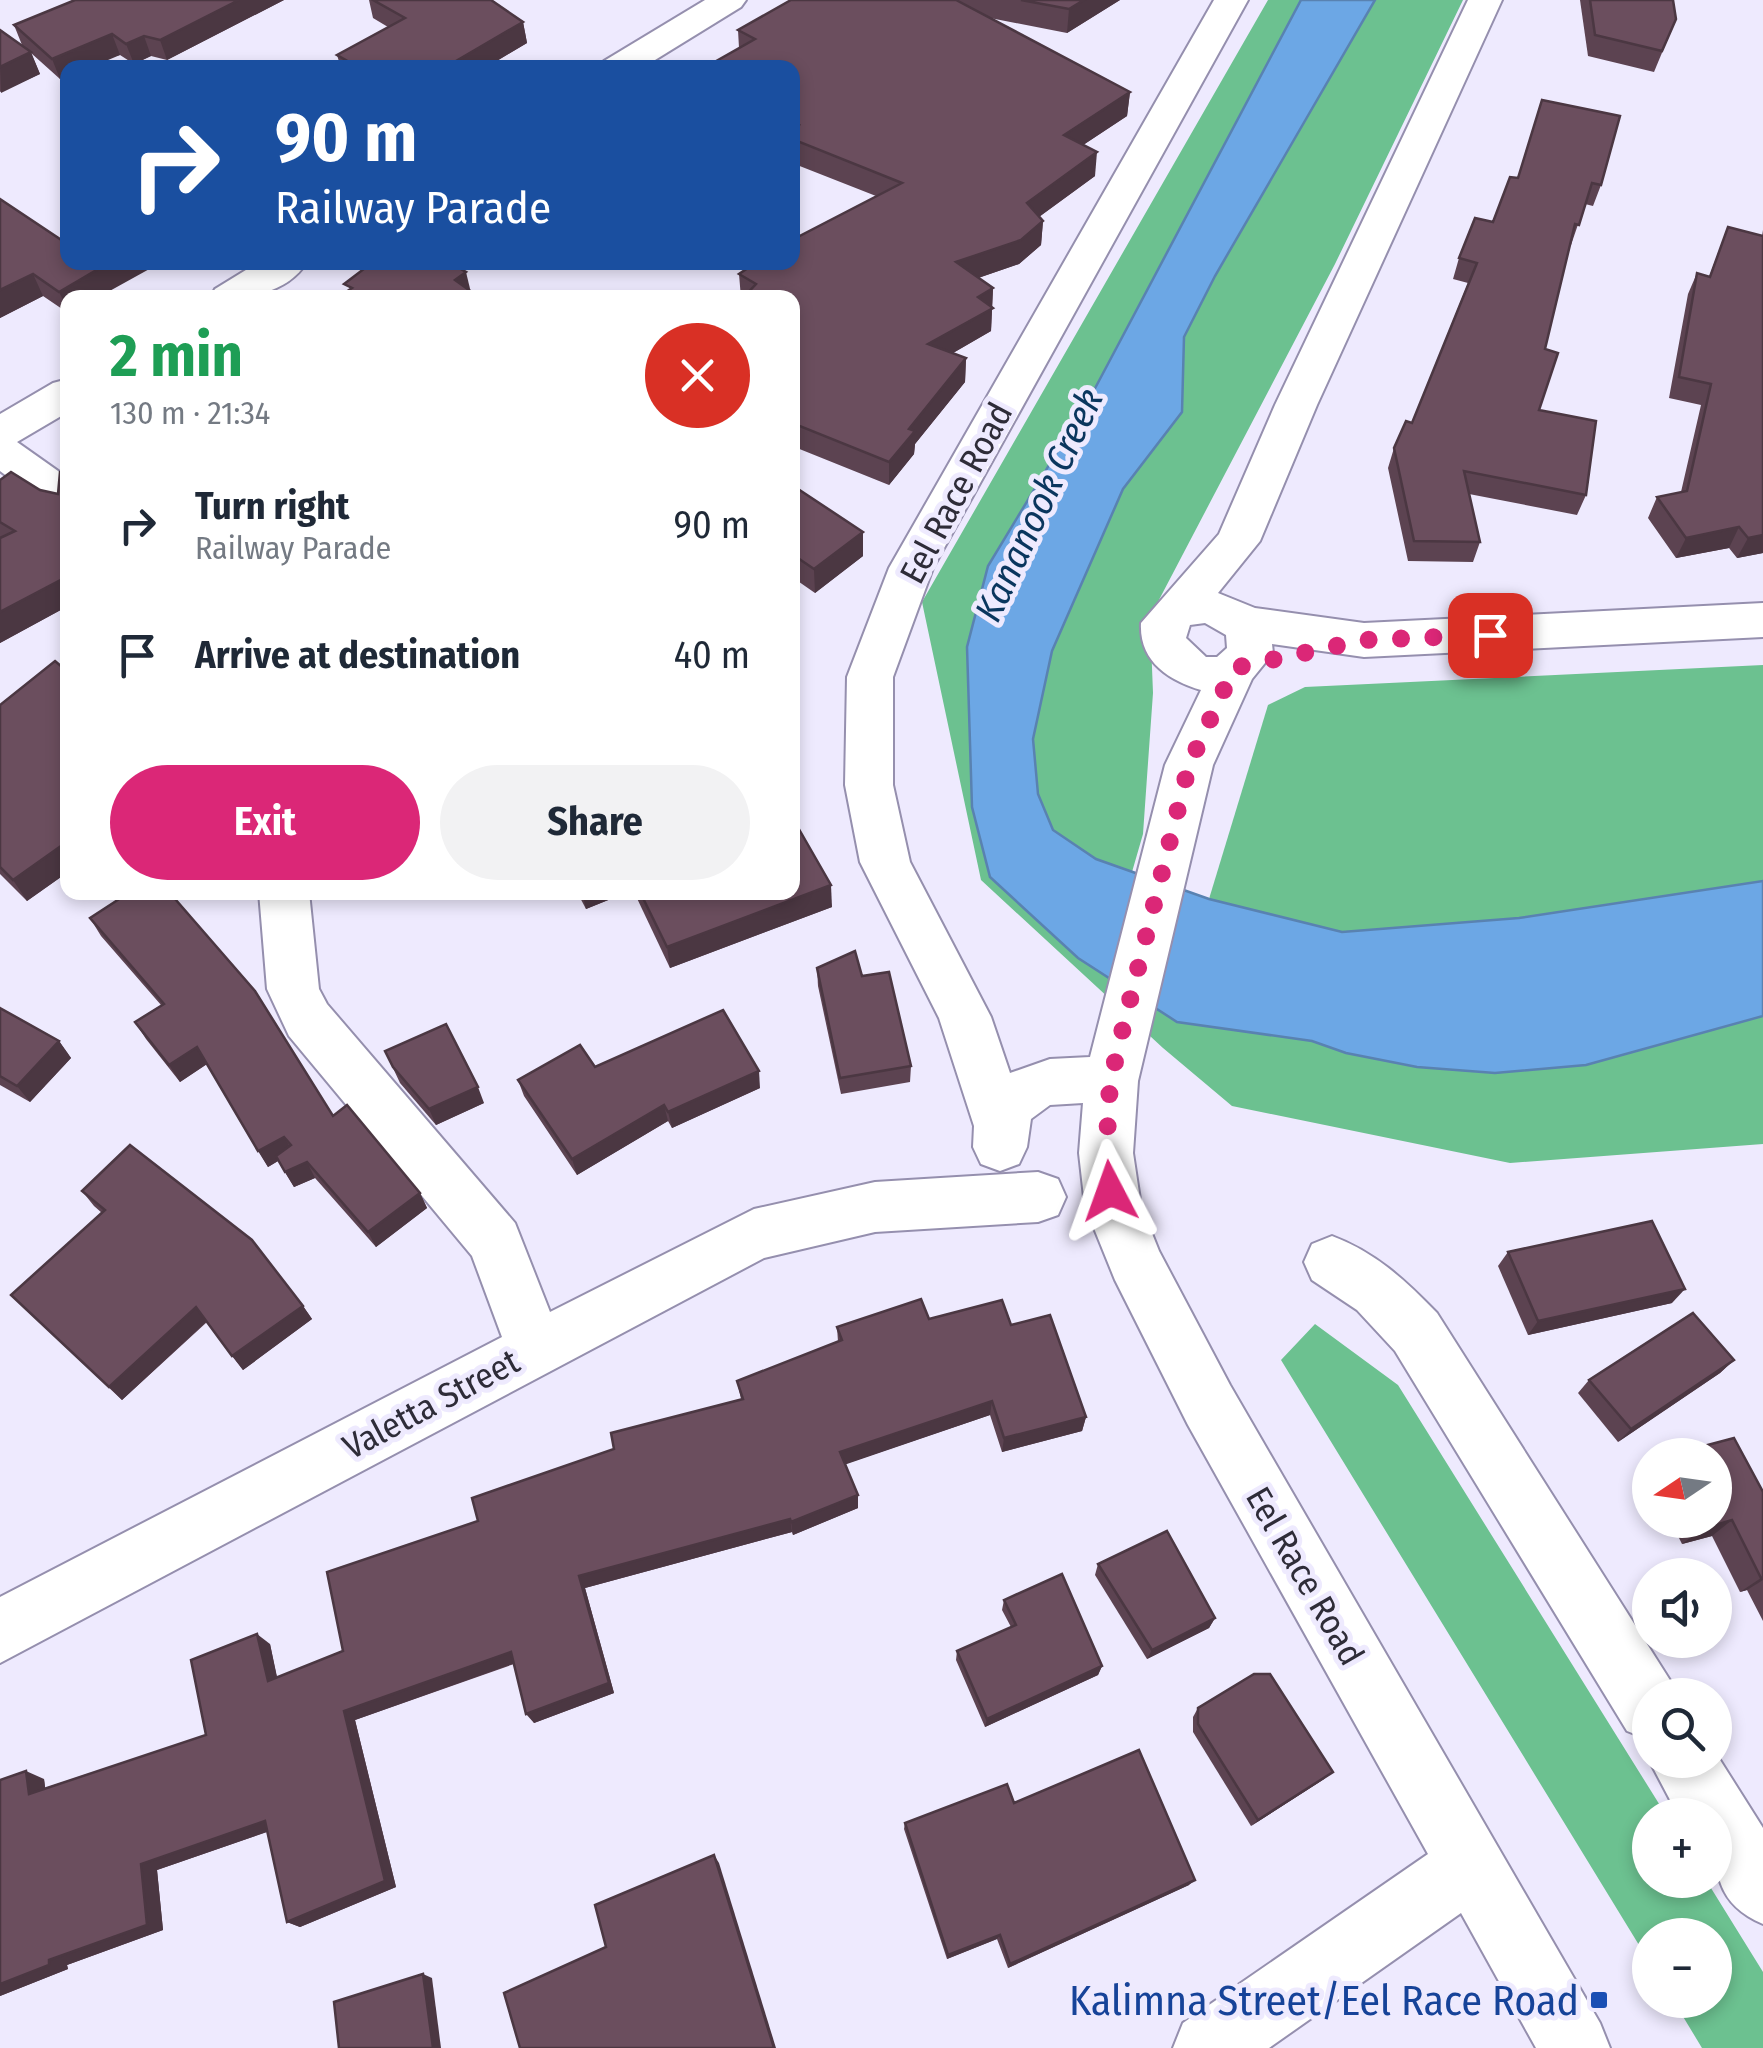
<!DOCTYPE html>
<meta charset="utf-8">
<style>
body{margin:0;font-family:"Fira Sans Condensed",sans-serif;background:#f2f2f3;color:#1f2937;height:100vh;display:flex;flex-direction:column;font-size:38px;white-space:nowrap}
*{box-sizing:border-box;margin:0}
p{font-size:32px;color:#747a83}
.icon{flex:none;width:55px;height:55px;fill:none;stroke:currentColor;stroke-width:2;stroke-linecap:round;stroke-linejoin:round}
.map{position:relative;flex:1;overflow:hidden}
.details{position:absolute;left:60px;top:290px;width:740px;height:610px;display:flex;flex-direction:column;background:#fff;border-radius:20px;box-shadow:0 5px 15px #0003}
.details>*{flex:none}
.top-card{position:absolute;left:60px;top:60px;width:740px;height:210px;border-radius:20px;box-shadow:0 5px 15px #0003;background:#1a4fa0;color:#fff;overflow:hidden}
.needle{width:65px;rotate:257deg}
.controls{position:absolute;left:1632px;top:1438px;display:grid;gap:20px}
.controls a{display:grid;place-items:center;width:100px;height:100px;border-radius:50%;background:#fff;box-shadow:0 5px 15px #0003;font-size:50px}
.pin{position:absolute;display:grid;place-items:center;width:85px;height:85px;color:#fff;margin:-42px;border-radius:20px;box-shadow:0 5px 15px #0006}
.me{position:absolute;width:110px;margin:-55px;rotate:356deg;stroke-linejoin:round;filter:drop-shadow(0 0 8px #0008)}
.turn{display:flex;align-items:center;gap:35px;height:210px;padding:0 50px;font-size:45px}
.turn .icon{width:130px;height:130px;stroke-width:2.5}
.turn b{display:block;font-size:70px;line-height:85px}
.round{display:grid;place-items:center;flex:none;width:105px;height:105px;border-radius:52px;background:#f2f2f3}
.summary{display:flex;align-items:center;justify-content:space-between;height:170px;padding:0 50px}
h1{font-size:60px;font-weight:700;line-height:75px;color:#1e9e55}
.cta{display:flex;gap:20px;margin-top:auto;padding:20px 50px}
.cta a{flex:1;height:115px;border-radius:60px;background:#db2777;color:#fff;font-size:40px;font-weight:700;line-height:115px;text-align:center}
.cta a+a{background:#f2f2f3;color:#1f2937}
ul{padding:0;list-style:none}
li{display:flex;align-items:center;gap:30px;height:130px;padding:0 50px}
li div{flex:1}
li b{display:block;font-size:38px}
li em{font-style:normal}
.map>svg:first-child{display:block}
.forest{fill:#6cc190}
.water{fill:#6ca7e5;stroke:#5982b1;stroke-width:2.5}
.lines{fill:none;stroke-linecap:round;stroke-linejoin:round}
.minor-casing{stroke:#958fae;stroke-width:4}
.minor{fill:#fff;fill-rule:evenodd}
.wall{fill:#5c4351}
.shaded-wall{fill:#4b3742}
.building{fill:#6b4e5e;stroke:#4b3742;stroke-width:2.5}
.route{stroke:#db2777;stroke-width:18;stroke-dasharray:0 32.4}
.transit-dot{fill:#1a4fb4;stroke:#eeeafe;stroke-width:4}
.labels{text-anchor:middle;stroke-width:10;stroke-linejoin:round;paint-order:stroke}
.street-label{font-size:35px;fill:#2e2c38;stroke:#eeeafe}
.water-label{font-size:38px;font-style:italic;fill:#0a365e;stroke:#eeeafe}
.near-transit-label{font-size:42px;fill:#164399;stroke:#eeeafe;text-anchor:end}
</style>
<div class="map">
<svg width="1763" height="2048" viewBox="0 0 1763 2048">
<rect width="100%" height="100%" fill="#eeeafe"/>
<g class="forest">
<polygon points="1268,0 1301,0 1092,394 988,566 972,807 1177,1022 1312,1041 1346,1053 1586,1065 1763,1016 1763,1144 1510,1163 1232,1106 1163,1048 981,880 922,602"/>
<polygon points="1375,0 1463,0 1335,264 1150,617 1153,693 1147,777 1143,834 1132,872 1096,859 1053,830 1038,794 1033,739 1052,651 1123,489 1182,412 1184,337 1215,276"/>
<polygon points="1763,665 1763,881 1519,918 1342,932 1209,899 1268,705 1305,687"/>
<polygon points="1315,1324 1398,1385 1666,1815 1650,1815 1650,1880 1706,1880 1763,1972 1763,2048 1702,2048 1673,2000 1715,2000 1715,1935 1650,1935 1650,1963 1281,1360"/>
</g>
<polygon class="water" points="1301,0 1375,0 1215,276 1184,337 1182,412 1123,489 1052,651 1033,739 1038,794 1053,830 1096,859 1209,899 1342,932 1519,918 1763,881 1763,1016 1586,1065 1495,1073 1417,1067 1346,1053 1312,1041 1177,1022 1078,958 990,877 972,807 967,647 988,566 1092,394"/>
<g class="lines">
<defs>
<g id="minor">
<polygon points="705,0 746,0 741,7 642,68 599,68 604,61"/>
<path d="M 1214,0 L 1248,0 L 933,568 L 893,677 L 893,785 L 910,862 L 991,1017 L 1010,1073 L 1050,1059 L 1090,1057 L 1165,765 L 1201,690 C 1168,680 1139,661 1141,623 L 1219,534 L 1275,405 L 1468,0 L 1502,0 L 1317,405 L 1260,541 L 1218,593 L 1255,608 L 1364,623 L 1763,603 L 1763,637 L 1364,657 L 1272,644 L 1273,653 L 1252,679 L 1213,765 L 1138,1081 L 1133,1153 L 1141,1206 L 1159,1251 L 1230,1385 L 1600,2023 L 1610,2048 L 1536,2048 L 1461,1913 L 1269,2048 L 1173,2048 L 1183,2023 L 1428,1854 L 1188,1425 L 1115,1280 L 1085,1206 L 1079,1153 L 1083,1103 L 1050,1105 L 1031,1119 L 1027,1147 L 1019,1164 L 1000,1171 L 981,1164 L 973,1147 L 974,1126 L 939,1018 L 860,862 L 845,785 L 847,677 L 889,568 ZM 1205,623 L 1226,635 L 1227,648 L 1217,657 L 1206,657 L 1186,638 L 1190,625 Z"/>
<path d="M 259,262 L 307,262 C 285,296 245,298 210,298 L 215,289 Z"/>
<polygon points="68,379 68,412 17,442 68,478 68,515 53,511 0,471 0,414 53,383"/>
<polygon points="259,892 309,892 319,989 327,1004 515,1223 550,1312 754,1209 875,1182 1038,1172 1058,1179 1066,1197 1058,1215 1038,1222 875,1232 764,1258 0,1663 0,1597 502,1337 472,1256 289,1036 267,989"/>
<path d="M 1332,1236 C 1375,1252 1405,1280 1437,1313 L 1673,1685 L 1677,1695 L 1650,1695 L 1650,1740 L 1627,1731 L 1395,1351 L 1357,1310 L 1312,1280 L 1304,1262 L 1312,1244 Z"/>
<path d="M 1715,1752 L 1763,1828 L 1763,1924 C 1711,1902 1715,1864 1715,1815 L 1678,1815 L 1649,1760 L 1715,1760 Z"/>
</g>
</defs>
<use href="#minor" class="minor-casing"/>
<use href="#minor" class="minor"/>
</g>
<g class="wall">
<polygon points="75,0 284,0 167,60 151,56 134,64 120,55 68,68 68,76 60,79 31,53 40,74 0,92 0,30 27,49 22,45 14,25"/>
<polygon points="369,0 491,0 523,22 527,43 485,68 341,68 337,55 388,27 373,18"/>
<polygon points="791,0 1120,0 1067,33 990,18 1130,92 1127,116 1083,145 1095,176 1039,217 1043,221 1041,245 1019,264 978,278 993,288 991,331 953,353 966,358 965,382 915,444 914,454 889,485 792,446 792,298 741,298 739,274 876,196 792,163 792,68 739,48 738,30"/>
<polygon points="1580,0 1673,0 1676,19 1654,72 1588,56"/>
<polygon points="1542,100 1601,185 1593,206 1585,204 1571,245 1570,245 1545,349 1539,410 1586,495 1577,515 1469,494 1480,542 1473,562 1408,561 1388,468 1394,448 1412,423 1468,283 1453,279 1459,258 1493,222 1518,178"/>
<polygon points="0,199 123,282 97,298 68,298 68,313 43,296 0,318"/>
<polygon points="1728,227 1762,236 1763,230 1763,553 1737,558 1729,548 1676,558 1648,518 1657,497 1681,492 1701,405 1669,398 1688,294 1697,273 1709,277"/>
<polygon points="0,480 68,606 0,643"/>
<polygon points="792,485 863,532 863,556 815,593 792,577"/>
<polygon points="68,672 68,872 27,901 0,874 0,705"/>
<polygon points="577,892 628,892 586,909"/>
<polygon points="634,892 792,892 832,907 670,968"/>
<polygon points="90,918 333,1116 420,1193 427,1208 376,1247 315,1178 294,1187 278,1161 268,1167 207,1064 180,1082 146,1039 135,1022 161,1005 101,936"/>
<polygon points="817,968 862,976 911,1066 910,1082 841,1094 818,986"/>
<polygon points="0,1008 59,1041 71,1058 30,1102 0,1085"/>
<polygon points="385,1051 484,1103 436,1125 400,1083"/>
<polygon points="595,1067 760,1088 672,1128 668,1121 577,1175 524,1096 518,1080"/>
<polygon points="82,1191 303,1306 312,1319 243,1370 207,1322 122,1400 25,1309 102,1213 94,1206"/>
<polygon points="1508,1252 1672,1303 1528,1335 1498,1266"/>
<polygon points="929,1319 1011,1325 1086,1417 1082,1431 1002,1452 990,1415 845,1464 858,1495 858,1508 793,1535 792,1532 585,1588 614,1693 534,1723 514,1664 355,1720 396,1887 300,1927 287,1922 267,1832 157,1870 163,1930 67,1965 68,1969 0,1996 0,1780 44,1779 45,1788 206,1735 270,1644 277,1678 343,1651 478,1521 614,1449 741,1399 737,1381 838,1342 837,1327"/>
<polygon points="1734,1360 1720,1373 1618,1442 1578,1393 1589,1380"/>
<polygon points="1763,1492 1763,1621 1747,1590 1740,1592 1712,1536 1682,1544 1670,1520 1715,1520"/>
<polygon points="1098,1564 1215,1618 1209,1628 1147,1659 1095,1575"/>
<polygon points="1004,1600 1102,1666 1098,1675 985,1727 956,1660 957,1651 1011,1627 1002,1610"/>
<polygon points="1198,1708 1324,1779 1251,1826 1193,1732 1193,1717"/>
<polygon points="1014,1803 1189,1885 1008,1968 997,1939 947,1959 904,1829 905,1823"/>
</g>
<g class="shaded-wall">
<polygon points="239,0 284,0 167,60 160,40"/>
<polygon points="1084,0 1120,0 1067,33 1069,9"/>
<polygon points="523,22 527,43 485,68 444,68"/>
<polygon points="112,34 120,55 89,68 68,68 68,76 60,79 52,59"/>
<polygon points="144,36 151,56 134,64 126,44"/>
<polygon points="31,52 40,74 1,93 0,67"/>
<polygon points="1130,92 1127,116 1062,159 1064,135"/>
<polygon points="1097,152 1095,176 1025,227 1027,203"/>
<polygon points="1043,221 1041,245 1019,264 955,286 956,262"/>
<polygon points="110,262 162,262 97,298 68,298 68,310 59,292"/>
<polygon points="466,272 472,297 455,280"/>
<polygon points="33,274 43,296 0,318 0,290"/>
<polygon points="993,288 991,331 927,368 928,344 978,297"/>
<polygon points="966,358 965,382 915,444 914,454 889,485 889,462 909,429"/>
<polygon points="1739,527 1729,548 1676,558 1686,538"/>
<polygon points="863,532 863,556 815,593 814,569"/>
<polygon points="1763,535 1763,553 1737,558 1748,538"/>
<polygon points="68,576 68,606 0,643 0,612"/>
<polygon points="68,841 68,872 27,901 13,880"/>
<polygon points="831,885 832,907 670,968 667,947"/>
<polygon points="582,892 628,892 586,909"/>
<polygon points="59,1041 71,1058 30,1102 17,1086"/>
<polygon points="197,1047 207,1064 180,1082 169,1065"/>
<polygon points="759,1071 760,1088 672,1128 668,1112"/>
<polygon points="478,1087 484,1103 436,1125 429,1109"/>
<polygon points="664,1105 668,1121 577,1175 572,1159"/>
<polygon points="284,1137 293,1152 268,1167 258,1151"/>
<polygon points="307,1162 315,1178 294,1187 285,1172"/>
<polygon points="420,1193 427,1208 376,1247 368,1232"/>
<polygon points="1685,1289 1672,1303 1528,1335 1538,1321"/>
<polygon points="303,1306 312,1319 243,1370 232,1356"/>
<polygon points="196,1307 207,1321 122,1400 109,1387"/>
<polygon points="1734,1360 1720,1373 1618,1442 1631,1429"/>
<polygon points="992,1401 990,1415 841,1466 840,1452"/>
<polygon points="1086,1417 1082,1431 1002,1452 1004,1438"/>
<polygon points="858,1495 858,1508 793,1535 791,1522"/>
<polygon points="790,1519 792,1532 585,1588 614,1693 534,1723 526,1714 579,1576"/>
<polygon points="1732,1520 1712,1536 1682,1544 1702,1529"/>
<polygon points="1761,1578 1763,1578 1763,1580 1747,1590 1740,1592"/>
<polygon points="1215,1618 1209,1628 1147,1659 1152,1650"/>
<polygon points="257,1634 270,1644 280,1691 268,1681"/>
<polygon points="511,1652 518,1662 355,1720 396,1887 300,1927 287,1922 344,1711"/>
<polygon points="1102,1666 1098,1675 985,1727 987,1719"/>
<polygon points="26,1771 44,1779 47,1801 29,1794"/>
<polygon points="1333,1772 1324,1779 1251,1826 1258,1820"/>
<polygon points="265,1821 278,1828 157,1870 163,1930 67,1965 68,1969 0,1996 0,1984 49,1960 141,1864"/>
<polygon points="714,1855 719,1863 776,2048 774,2048"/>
<polygon points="1195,1880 1189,1885 1008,1968 1010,1964"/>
<polygon points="1000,1935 997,1939 947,1959 948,1955"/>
<polygon points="423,1974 432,1978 441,2048 433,2048"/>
</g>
<g class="building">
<polygon points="75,0 239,0 160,40 144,36 126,44 112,34 52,59 14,25"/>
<polygon points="373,0 491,0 523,22 444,68 360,68 337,55 405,18"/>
<polygon points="791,0 956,0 1130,92 1064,135 1097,152 1027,203 1043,221 1021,240 956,262 993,288 978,297 993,308 928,344 966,358 909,429 915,431 889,462 792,423 792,298 743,298 756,284 739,274 757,262 792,262 792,240 902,183 792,139 792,131 799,125 792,121 792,68 704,68 755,39 738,30"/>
<polygon points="1021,0 1084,0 1069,9"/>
<polygon points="1590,0 1673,0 1676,19 1662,51 1595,35"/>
<polygon points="0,30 31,52 0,67"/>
<polygon points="1542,100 1620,116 1601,185 1592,183 1579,225 1575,224 1545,349 1558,353 1539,410 1596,421 1586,495 1464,471 1480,542 1414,541 1394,448 1406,421 1412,423 1477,263 1459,258 1475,218 1493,222 1510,177 1518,178"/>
<polygon points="0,199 60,239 68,235 68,262 110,262 59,292 33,274 0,290"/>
<polygon points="1728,227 1763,236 1763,535 1748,538 1739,527 1686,538 1657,497 1687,491 1711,384 1679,377 1697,273 1710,277"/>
<polygon points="373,262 448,262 466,272 455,280 480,298 337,298 352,288 344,284"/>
<polygon points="68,467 68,576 0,612 0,538 15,531 0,522 0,480 11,472 40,490 58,494 60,472"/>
<polygon points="792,485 863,532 814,569 792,554"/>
<polygon points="55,661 68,672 68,841 13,880 0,867 0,705"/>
<polygon points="792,817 831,885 667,947 640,892 792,892"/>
<polygon points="130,892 169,892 255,991 333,1116 347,1105 420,1193 368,1232 307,1162 285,1172 276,1156 291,1145 284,1137 258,1151 197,1047 169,1065 135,1022 164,1004 90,918"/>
<polygon points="855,951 862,976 889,972 911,1066 840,1078 817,968"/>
<polygon points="0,1008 59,1041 17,1086 0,1076"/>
<polygon points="723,1010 759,1071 668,1112 664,1105 572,1159 518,1080 580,1045 595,1067"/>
<polygon points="446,1024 478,1087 429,1109 393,1067 385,1051"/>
<polygon points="130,1145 252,1240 303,1306 232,1356 196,1307 109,1387 11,1295 105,1210 82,1191"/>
<polygon points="1652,1221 1685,1289 1538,1321 1508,1252"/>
<polygon points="921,1299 929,1319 1002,1300 1011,1325 1050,1315 1086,1417 1004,1438 992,1401 840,1452 858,1495 791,1522 790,1519 579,1576 609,1683 526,1714 511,1652 344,1711 385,1881 287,1922 265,1821 141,1864 147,1925 49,1960 49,1965 0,1984 0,1780 26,1771 29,1794 206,1735 191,1660 257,1634 268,1681 343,1651 327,1572 478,1521 472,1498 614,1449 611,1433 743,1399 737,1381 842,1340 837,1327"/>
<polygon points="1693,1313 1734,1360 1631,1429 1589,1380"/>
<polygon points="1734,1438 1763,1492 1763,1578 1761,1578 1732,1520 1702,1529 1697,1520 1715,1520 1715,1455 1670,1455"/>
<polygon points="1167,1531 1215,1618 1152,1650 1098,1564"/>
<polygon points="1062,1574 1102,1666 987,1719 957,1651 1016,1625 1004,1600"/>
<polygon points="1254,1674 1270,1674 1333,1772 1258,1820 1198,1724 1198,1708"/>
<polygon points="1139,1750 1195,1880 1010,1964 1000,1935 948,1955 905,1823 1007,1784 1014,1803"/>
<polygon points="714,1855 774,2048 520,2048 504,1993 606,1947 595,1905"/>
<polygon points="423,1974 433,2048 339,2048 334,2002"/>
</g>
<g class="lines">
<polyline class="route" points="1110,1191 1107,1108 1116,1056 1189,765 1234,668 1364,640 1490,635"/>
</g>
<rect class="transit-dot" x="1589" y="1990" width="20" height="20" rx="5"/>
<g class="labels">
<g class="street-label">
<text transform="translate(956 493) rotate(-62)" y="12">Eel Race Road</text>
<text transform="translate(431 1404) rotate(-28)" y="12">Valetta Street</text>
<text transform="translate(1305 1576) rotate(60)" y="12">Eel Race Road</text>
</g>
<g class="water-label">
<text transform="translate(1039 505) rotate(-65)" y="13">Kananook Creek</text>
</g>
<g class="near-transit-label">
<text x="1579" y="2015">Kalimna Street/Eel Race Road</text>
</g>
</g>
</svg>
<div class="controls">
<a><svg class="needle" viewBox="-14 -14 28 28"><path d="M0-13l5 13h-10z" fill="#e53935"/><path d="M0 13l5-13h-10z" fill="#747a83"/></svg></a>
<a><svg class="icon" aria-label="sound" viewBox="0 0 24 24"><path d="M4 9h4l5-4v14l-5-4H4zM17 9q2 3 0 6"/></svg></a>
<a><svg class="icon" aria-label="search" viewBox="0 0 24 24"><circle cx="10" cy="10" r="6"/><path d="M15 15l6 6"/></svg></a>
<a>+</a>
<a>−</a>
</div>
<div class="pin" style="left:1490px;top:635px;background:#d93025"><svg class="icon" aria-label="arrive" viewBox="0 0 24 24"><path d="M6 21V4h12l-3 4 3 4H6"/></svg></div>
<svg class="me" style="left:1110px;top:1191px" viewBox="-20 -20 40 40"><path d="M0-17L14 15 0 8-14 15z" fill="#db2777" stroke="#fff" stroke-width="4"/></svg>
<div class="top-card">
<div class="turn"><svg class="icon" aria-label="right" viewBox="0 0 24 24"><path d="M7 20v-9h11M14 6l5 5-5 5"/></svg><div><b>90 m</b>Railway Parade</div></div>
</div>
<section class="details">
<div class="summary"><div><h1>2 min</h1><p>130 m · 21:34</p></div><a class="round" style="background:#d93025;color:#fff"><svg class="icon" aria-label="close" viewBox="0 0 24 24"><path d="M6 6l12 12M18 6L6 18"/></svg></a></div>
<ul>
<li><svg class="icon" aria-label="right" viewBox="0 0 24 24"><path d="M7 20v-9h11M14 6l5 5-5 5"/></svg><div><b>Turn right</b><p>Railway Parade</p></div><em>90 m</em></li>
<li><svg class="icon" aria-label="arrive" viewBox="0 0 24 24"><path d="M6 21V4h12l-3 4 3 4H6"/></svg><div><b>Arrive at destination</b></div><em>40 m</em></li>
</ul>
<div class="cta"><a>Exit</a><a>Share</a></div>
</section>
</div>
